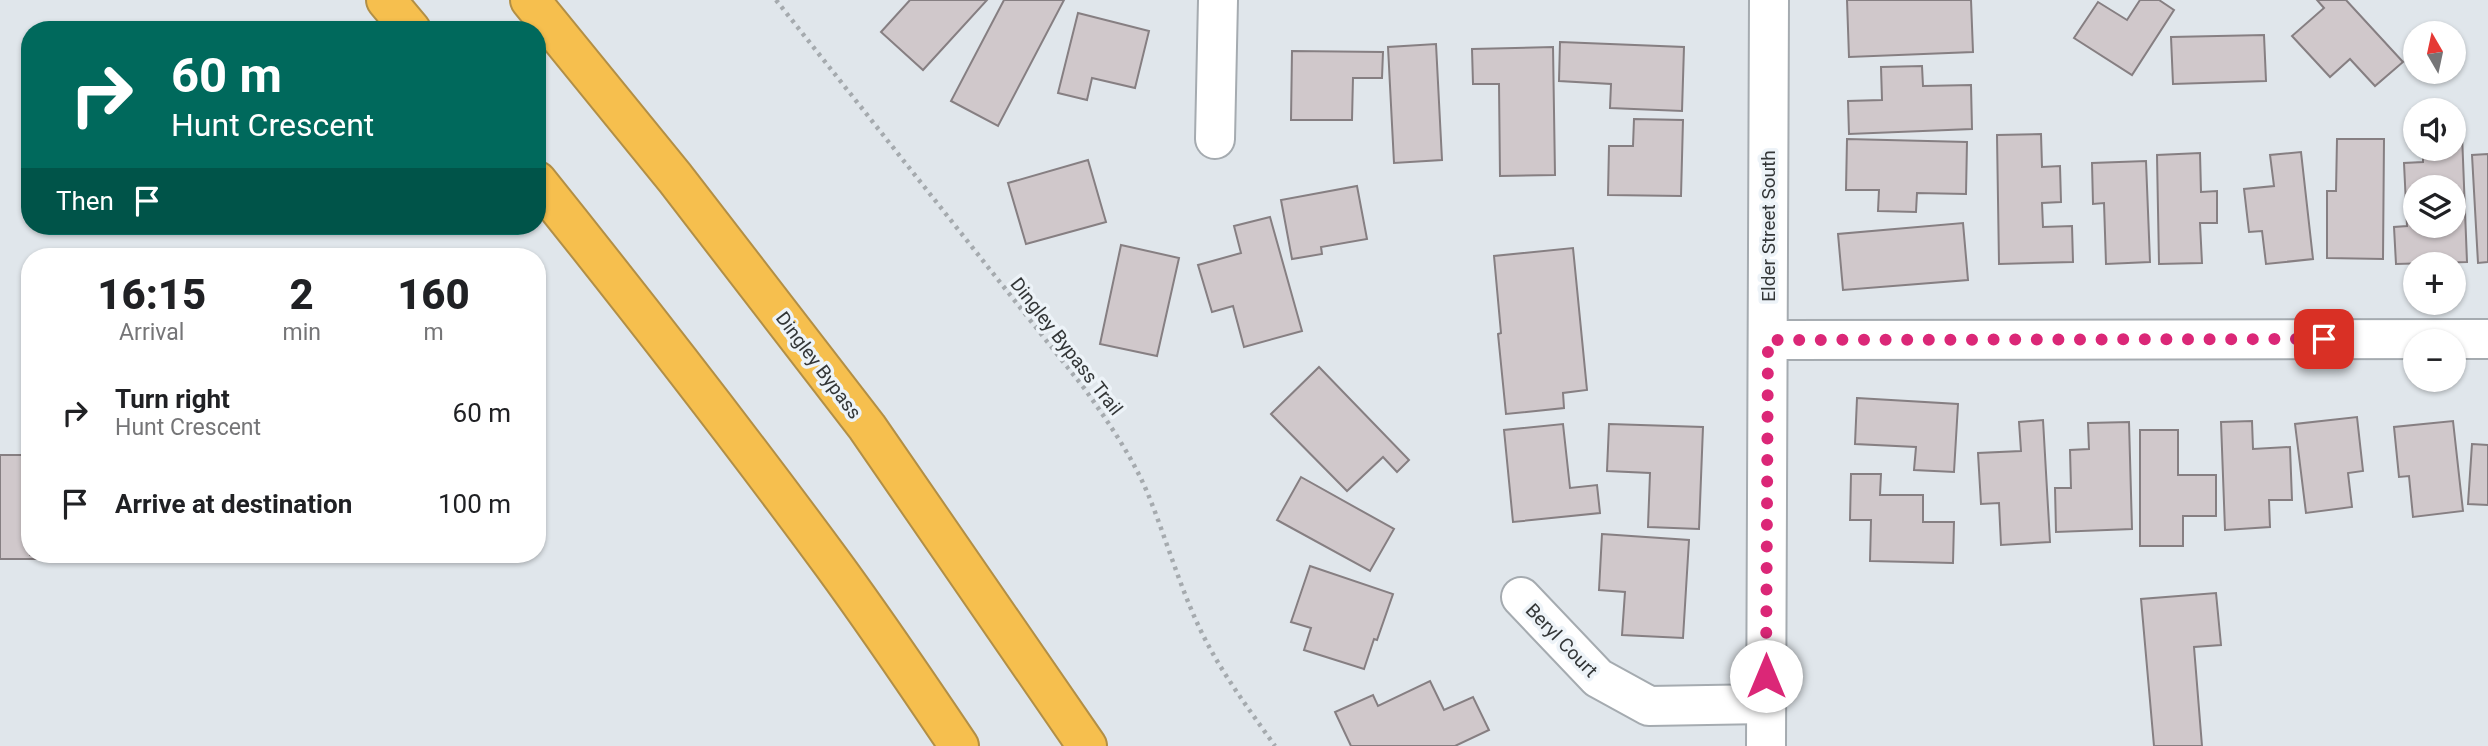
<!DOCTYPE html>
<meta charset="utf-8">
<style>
body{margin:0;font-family:Roboto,sans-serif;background:#f2f2f2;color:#202124;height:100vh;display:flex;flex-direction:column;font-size:26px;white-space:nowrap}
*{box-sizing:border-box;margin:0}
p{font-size:23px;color:#757577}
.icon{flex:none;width:38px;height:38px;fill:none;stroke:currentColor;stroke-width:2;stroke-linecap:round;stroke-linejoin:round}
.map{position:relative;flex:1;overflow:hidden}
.details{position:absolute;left:21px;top:248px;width:525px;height:315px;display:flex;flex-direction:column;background:#fff;border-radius:28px;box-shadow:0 2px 5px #0004}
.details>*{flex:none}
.hud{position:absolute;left:21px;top:21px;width:525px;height:214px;border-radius:28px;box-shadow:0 2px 5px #0004;background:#00695c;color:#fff;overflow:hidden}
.needle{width:46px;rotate:351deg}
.buttons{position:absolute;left:2403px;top:21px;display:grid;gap:14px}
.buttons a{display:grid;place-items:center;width:63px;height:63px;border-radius:50%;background:#fff;box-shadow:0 2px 5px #0004;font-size:35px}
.pin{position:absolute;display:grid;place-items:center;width:60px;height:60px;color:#fff;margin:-30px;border-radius:14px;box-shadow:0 4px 10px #0006}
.me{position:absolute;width:77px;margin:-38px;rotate:0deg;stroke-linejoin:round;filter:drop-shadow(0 0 5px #0008)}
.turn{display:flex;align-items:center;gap:24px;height:147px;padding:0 35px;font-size:32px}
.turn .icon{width:91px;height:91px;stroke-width:2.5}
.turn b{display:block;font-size:49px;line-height:60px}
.then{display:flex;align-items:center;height:66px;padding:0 35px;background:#0003;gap:14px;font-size:26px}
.eta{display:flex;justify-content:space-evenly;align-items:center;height:119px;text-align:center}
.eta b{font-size:42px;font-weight:800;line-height:49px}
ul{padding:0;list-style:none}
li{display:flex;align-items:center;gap:21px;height:91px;padding:0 35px}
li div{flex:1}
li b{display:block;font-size:26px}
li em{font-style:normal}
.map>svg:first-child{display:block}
.building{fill:#d0c8cb;stroke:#867f82;stroke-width:2;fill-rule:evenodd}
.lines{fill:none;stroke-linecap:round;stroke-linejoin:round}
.street-casing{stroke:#a5abb0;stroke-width:42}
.highway-casing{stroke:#b28f46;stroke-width:42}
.path{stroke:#a5aaae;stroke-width:4.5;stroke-dasharray:3.5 5;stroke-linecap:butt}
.street{stroke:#fff;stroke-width:38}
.highway{stroke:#f6bf4e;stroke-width:38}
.route{stroke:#db2777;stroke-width:12;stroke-dasharray:0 21.6}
.labels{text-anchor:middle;stroke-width:7;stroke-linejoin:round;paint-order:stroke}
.street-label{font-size:19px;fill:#333637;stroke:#edf3f8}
</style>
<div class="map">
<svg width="2488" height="746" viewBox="0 0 2488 746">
<rect width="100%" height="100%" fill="#e0e6eb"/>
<g class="building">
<polygon points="910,0 987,0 923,70 881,32"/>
<polygon points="1004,0 1064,0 998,126 951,101"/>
<polygon points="1847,0 1971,0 1973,52 1849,57"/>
<polygon points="2140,0 2159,0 2174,10 2132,75 2074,38 2098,2 2127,20"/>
<polygon points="2317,0 2346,0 2403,62 2375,86 2350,59 2330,77 2292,36 2324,8"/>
<polygon points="1078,13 1149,31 1135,88 1092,78 1087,100 1058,93"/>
<polygon points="2264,35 2266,81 2173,84 2171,37"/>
<polygon points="1560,42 1684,47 1682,111 1610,108 1611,84 1559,81"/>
<polygon points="1436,44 1442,160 1394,163 1388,47"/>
<polygon points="1553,47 1555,175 1500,176 1499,84 1473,84 1472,49"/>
<polygon points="1292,51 1383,52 1382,78 1353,78 1352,120 1291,120"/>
<polygon points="1922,66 1923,86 1971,85 1972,129 1849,134 1848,101 1882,100 1881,67"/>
<polygon points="1634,119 1683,120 1681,196 1608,195 1609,146 1633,146"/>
<polygon points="2041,134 2042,167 2060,166 2061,202 2042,203 2043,227 2072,226 2073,262 1999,264 1997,135"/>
<path d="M 2462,134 L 2467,262 L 2396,264 L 2394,227 L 2407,226 L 2404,163 L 2423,162 L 2423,149 L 2454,149 L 2454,135 ZM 2415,187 L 2454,187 L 2454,226 L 2415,226 Z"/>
<polygon points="1847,139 1967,142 1966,194 1917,193 1916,212 1878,211 1879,190 1846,190"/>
<polygon points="2337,139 2384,139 2383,259 2327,258 2327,191 2336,191"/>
<polygon points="2301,152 2313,259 2266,264 2262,231 2249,232 2244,189 2274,186 2270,155"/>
<polygon points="2200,153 2201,192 2217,191 2217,223 2200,223 2202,263 2159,264 2157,155"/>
<polygon points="2488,154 2488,262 2478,263 2472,155"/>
<polygon points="1088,160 1106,222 1026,244 1008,183"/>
<polygon points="2146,161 2150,262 2106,264 2104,203 2093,204 2092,163"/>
<polygon points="1357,186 1367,239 1321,247 1322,254 1292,259 1281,200"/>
<polygon points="1270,217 1302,331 1244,347 1233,306 1212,312 1198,265 1241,253 1234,226"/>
<polygon points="1963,223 1968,280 1843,290 1838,234"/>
<polygon points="1121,245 1179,258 1157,356 1100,344"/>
<polygon points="1573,248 1587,390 1563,393 1564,408 1506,414 1498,334 1501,333 1494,256"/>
<polygon points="1319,367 1409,460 1397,472 1383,457 1347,491 1271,414"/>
<polygon points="1857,398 1958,404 1954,472 1914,470 1916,447 1855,444"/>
<polygon points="2357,417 2363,471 2348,473 2352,507 2306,513 2295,424"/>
<polygon points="2043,420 2050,542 2001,545 1999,503 1981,504 1978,453 2021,451 2019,422"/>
<polygon points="2252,421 2253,449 2290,447 2292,500 2269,500 2270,527 2225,530 2221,422"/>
<polygon points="2453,421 2463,511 2413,517 2409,476 2399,477 2394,427"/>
<polygon points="2129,422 2132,529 2056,532 2055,488 2071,488 2070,450 2089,449 2088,423"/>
<polygon points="1563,424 1570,488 1597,485 1600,513 1513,522 1504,430"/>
<polygon points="1609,424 1703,427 1699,529 1648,527 1650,473 1607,471"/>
<polygon points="2140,430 2178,430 2178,475 2216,475 2216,516 2183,516 2183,546 2140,546"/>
<polygon points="2472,444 2488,445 2488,505 2468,504"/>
<polygon points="0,455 30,455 30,555 139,555 139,559 0,559"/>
<polygon points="1851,474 1881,474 1880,495 1923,495 1923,522 1954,522 1953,563 1870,561 1871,520 1850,520"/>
<polygon points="1301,477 1394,529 1370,571 1277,520"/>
<polygon points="1602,534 1689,540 1683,638 1622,635 1625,592 1599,590"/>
<polygon points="1310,566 1393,594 1377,640 1374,639 1364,669 1304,650 1311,628 1291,622"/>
<polygon points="2216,593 2221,645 2194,647 2202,746 2154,746 2141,599"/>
<polygon points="1430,681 1444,710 1473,697 1489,730 1455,746 1351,746 1335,712 1373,695 1378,706"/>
</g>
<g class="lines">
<defs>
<g id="street">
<polyline points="1215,139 1218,0"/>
<polyline points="1768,340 2488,339"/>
<polyline points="1521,597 1598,678 1649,706 1766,704"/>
<polyline points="1766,746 1769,0"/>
</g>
<g id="highway">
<polyline points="386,0 411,30"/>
<polyline points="530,0 675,178 867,427 1087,746"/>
<path d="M 537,181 C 638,307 737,434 832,563 C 876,623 918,685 959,746"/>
</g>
</defs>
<use href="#street" class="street-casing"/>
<use href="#highway" class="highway-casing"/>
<path class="path" d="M 776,0 L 1084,388 C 1109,423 1134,459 1150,499 C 1167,542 1180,587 1200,629 C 1220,671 1248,708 1275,746"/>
<use href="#street" class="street"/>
<use href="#highway" class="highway"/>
</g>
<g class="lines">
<polyline class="route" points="1766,676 1768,340 2324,339"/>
</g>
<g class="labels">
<g class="street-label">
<text transform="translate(1768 226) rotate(-90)" y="7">Elder Street South</text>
<text transform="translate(1067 346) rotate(52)" y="7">Dingley Bypass Trail</text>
<text transform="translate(819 365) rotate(53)" y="7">Dingley Bypass</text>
<text transform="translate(1562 640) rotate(46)" y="7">Beryl Court</text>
</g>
</g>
</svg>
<div class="buttons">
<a><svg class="needle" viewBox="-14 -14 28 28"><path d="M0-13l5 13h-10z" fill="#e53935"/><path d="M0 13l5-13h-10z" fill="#757577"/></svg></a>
<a><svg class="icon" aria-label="sound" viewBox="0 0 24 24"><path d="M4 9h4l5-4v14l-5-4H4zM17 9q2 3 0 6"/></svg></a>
<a><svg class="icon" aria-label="layers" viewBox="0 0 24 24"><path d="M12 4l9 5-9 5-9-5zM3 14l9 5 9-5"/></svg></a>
<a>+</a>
<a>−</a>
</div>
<div class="pin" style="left:2324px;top:339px;background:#d93025"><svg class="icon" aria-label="arrive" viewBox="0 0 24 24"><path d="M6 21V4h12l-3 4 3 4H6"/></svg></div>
<svg class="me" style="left:1766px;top:676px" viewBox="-20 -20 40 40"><circle r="19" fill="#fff"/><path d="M0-13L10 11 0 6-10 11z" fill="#db2777"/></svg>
<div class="hud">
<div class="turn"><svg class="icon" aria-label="right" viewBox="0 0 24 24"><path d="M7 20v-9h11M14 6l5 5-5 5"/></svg><div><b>60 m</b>Hunt Crescent</div></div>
<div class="then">Then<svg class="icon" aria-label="arrive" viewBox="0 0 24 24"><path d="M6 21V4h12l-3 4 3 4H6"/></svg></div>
</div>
<section class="details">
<div class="eta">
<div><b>16:15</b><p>Arrival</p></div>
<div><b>2</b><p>min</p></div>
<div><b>160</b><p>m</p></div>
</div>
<ul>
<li><svg class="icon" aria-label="right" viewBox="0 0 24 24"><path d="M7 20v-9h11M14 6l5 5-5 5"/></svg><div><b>Turn right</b><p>Hunt Crescent</p></div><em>60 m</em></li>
<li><svg class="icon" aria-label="arrive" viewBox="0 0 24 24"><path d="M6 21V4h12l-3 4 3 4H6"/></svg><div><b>Arrive at destination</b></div><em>100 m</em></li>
</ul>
</section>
</div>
